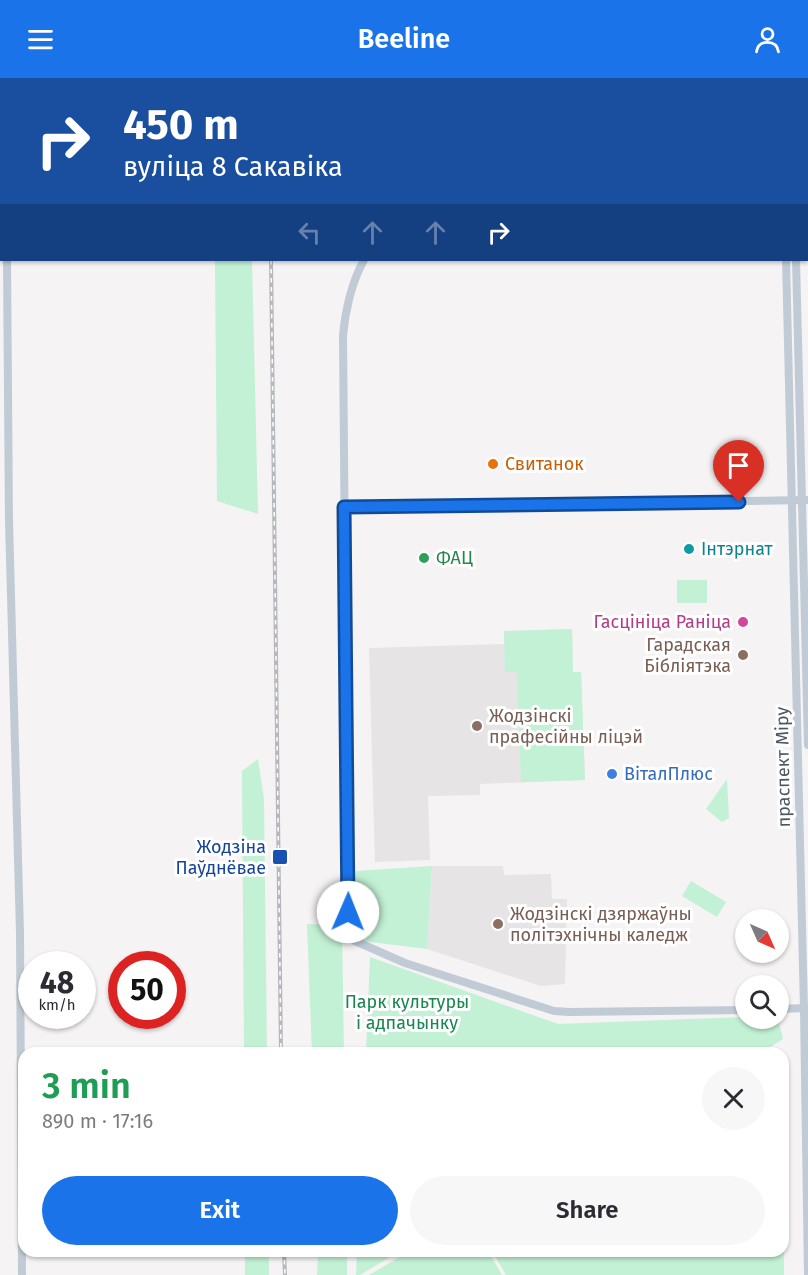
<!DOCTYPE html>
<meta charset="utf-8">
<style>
body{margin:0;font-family:"Fira Sans",sans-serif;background:#f7f7f7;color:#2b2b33;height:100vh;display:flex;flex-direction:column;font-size:22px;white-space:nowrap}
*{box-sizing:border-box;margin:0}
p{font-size:20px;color:#7c7c81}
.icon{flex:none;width:33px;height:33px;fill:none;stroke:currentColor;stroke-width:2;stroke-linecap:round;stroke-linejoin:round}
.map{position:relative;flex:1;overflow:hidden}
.sheet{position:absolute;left:18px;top:969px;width:771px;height:210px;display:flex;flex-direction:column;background:#fff;border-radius:18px;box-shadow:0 2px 4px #0004}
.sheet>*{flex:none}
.top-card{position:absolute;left:0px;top:0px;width:808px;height:183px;box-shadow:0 2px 4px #0004;background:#1a4fa0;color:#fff;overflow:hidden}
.needle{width:39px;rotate:135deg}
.fabs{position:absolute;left:735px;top:831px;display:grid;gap:12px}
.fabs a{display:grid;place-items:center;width:54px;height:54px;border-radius:50%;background:#fff;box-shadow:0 2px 4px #0004;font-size:30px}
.speed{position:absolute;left:18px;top:873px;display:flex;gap:12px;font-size:30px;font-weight:700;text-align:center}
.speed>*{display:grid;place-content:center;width:78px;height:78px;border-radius:50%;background:#fff;box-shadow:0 2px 4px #0004;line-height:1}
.speed small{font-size:15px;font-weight:400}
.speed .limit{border:9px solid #d22;background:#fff;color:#111}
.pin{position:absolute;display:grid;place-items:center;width:51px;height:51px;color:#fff;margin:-62px -26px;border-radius:50% 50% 50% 0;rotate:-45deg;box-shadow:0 0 6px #0007}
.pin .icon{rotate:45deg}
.me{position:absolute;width:66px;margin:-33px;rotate:1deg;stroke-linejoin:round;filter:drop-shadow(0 0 4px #0008)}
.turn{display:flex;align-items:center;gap:21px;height:126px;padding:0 24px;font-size:27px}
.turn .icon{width:78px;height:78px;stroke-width:2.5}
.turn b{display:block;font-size:42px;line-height:51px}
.lanes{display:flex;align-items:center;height:57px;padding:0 24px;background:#0003;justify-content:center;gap:30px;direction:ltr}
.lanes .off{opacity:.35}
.round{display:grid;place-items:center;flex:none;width:63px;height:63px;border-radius:32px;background:#f7f7f7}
.summary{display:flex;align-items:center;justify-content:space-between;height:102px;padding:0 24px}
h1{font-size:36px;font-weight:600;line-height:45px;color:#1e9e55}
.button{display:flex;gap:12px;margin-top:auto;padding:12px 24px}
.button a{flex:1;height:69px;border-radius:36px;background:#1a73e8;color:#fff;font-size:24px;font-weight:600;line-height:69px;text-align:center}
.button a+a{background:#f7f7f7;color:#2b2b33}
header{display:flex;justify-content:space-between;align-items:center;height:78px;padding:0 24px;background:#1a73e8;color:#fff;font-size:27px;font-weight:600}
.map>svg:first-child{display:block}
.education{fill:#e6e4e5}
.green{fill:#c3f1d5}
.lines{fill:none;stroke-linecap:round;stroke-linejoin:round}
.secondary{stroke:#c1cbd6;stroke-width:8}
.rail-casing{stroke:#b5b8bd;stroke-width:4}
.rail{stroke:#fff;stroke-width:1.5;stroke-dasharray:4.5;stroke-linecap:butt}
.route-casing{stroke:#114b97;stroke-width:15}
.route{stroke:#1a73e8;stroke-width:10}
.food-dot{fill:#e8710a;stroke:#fff;stroke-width:2}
.culture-dot{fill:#0f9aa8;stroke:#fff;stroke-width:2}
.leisure-dot{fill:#2e9e5b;stroke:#fff;stroke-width:2}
.hotel-dot{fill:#d1479c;stroke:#fff;stroke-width:2}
.education-dot{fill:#8d6e63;stroke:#fff;stroke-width:2}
.shop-dot{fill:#3f7fe0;stroke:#fff;stroke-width:2}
.transit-dot{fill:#1a4fb4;stroke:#fff;stroke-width:2}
.labels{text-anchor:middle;stroke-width:6;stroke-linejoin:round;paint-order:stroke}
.food-label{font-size:18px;fill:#c56008;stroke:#fff;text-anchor:start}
.culture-label{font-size:18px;fill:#0d838f;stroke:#fff;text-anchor:start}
.leisure-label{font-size:18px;fill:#27864d;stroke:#fff;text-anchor:start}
.hotel-label{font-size:18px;fill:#b23c85;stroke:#fff;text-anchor:end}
.education-label{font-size:18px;fill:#785e54;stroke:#fff;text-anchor:start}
.street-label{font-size:18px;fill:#4a5661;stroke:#fff}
.shop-label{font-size:18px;fill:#366cbe;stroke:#fff;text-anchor:start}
.transit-label{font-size:18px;fill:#164399;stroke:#fff;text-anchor:end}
.park-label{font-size:18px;fill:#17864f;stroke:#fff}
</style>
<header><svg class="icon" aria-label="menu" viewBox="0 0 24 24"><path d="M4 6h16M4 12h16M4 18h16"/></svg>Beeline<svg class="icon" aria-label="person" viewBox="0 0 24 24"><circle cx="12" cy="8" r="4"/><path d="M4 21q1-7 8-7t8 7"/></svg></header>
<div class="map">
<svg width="808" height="1197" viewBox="0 0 808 1197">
<rect width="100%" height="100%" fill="#f5f3f3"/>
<g class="education">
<polygon points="572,551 573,594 581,594 585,702 480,706 480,717 428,718 430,782 375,784 369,570 504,566 504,553"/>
<polygon points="432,788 503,788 504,797 551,796 552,821 567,821 565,906 541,908 427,871"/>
</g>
<g class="green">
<polygon points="215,182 252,182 258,436 217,423"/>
<rect x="677" y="502" width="30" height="23"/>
<polygon points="572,551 573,594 581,594 585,702 521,704 517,594 505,594 504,553"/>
<polygon points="258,681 264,721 267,975 244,975 242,693"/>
<polygon points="727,701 729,740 722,744 706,731"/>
<polygon points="432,788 427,871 362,863 351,849 351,797 356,793"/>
<polygon points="691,803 726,824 717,839 682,818"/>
<polygon points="307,846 342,847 344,975 312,975"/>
<polygon points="370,879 558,946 745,939 746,940 778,941 783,961 769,970 749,970 749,975 366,975"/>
<polygon points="783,1073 784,1197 506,1197 492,1173 783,1173"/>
<rect x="245" y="1173" width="24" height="24"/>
<polygon points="318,1173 347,1173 347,1197 317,1197"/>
<polygon points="357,1173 400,1173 360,1197 356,1197"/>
<polygon points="410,1173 488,1173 502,1197 369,1197"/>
</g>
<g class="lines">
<g class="secondary">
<polyline points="6,0 6,2"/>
<polyline points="807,131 808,131"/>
<polyline points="7,182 9,443 20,855 22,1197"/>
<path d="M 364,182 C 352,203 345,233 343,258 L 348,834 L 349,852 L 355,863 L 405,885 L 554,933 L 569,934 L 746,932"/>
<polyline points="786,182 804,931 808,1197"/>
<polyline points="796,182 808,667"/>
<polyline points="344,429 808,422"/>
<polyline points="778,931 807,930"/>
</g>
<defs>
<g id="rail">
<polyline points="268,0 268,2"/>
<polyline points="271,182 281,975"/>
<polyline points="284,1173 285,1197"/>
</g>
</defs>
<use href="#rail" class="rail-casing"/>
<use href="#rail" class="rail"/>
</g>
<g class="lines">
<defs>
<polyline id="route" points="348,834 344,429 739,424"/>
</defs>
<use href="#route" class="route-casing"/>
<use href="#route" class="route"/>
</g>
<circle class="food-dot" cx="493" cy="386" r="6"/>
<circle class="culture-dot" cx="689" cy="471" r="6"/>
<circle class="leisure-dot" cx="424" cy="480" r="6"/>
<circle class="hotel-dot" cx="743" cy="544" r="6"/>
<g class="education-dot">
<circle cx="743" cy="577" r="6"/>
<circle cx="477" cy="648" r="6"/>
<circle cx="498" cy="846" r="6"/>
</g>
<circle class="shop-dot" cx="612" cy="696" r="6"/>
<rect class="transit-dot" x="272" y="771" width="16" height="16" rx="3"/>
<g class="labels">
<g class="food-label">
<text x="505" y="392">Свитанок</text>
</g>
<g class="culture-label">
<text x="701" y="477">Інтэрнат</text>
</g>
<g class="leisure-label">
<text x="436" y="486">ФАЦ</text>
</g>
<g class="hotel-label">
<text x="731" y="550">Гасцініца Раніца</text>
</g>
<g class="education-label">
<text x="731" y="573" text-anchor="end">Гарадская<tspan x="731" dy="21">Бібліятэка</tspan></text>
<text x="489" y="644">Жодзінскі<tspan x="489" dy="21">прафесійны ліцэй</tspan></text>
<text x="510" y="842">Жодзінскі дзяржаўны<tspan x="510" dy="21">політэхнічны каледж</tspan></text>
</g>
<g class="street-label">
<text transform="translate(783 689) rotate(-91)" y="6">праспект Міру</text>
</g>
<g class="shop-label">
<text x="624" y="702">ВіталПлюс</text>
</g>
<g class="transit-label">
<text x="266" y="775">Жодзіна<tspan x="266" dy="21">Паўднёвае</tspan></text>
</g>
<g class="park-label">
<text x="407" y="930">Парк культуры<tspan x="407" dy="21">і адпачынку</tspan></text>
</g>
</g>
</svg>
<div class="fabs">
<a><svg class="needle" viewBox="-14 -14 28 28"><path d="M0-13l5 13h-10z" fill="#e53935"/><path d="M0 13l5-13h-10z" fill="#7c7c81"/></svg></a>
<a><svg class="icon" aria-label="search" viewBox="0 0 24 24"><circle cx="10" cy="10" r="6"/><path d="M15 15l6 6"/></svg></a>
</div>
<div class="speed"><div>48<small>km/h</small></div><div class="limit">50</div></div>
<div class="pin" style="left:739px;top:424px;background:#d93025"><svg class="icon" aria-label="arrive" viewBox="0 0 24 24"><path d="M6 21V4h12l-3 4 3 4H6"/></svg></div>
<svg class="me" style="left:348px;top:834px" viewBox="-20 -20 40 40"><circle r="19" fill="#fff"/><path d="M0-13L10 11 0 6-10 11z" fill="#1a73e8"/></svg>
<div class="top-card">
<div class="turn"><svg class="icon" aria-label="right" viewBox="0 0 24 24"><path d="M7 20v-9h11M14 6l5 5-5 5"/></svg><div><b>450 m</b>вуліца 8 Сакавіка</div></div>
<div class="lanes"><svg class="icon off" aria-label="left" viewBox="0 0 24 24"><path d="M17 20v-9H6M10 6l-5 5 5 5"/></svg><svg class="icon off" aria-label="ahead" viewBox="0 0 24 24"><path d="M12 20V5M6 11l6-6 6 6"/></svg><svg class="icon off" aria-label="ahead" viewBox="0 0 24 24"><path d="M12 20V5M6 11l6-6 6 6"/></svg><svg class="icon" aria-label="right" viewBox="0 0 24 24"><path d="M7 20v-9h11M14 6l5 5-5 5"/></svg></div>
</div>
<section class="sheet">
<div class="summary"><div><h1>3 min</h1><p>890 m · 17:16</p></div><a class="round"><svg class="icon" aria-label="close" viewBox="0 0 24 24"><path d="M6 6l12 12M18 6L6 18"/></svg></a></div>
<div class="button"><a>Exit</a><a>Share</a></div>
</section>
</div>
